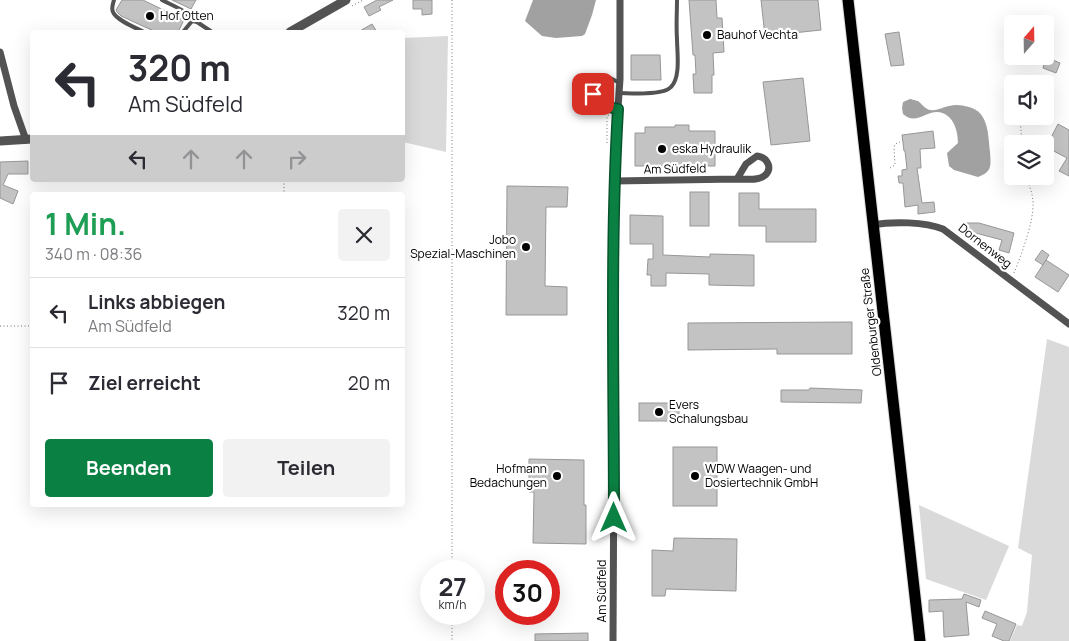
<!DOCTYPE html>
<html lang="de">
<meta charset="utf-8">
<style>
body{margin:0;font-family:Manrope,sans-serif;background:#f2f2f3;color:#2b2b33;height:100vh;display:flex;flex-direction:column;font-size:19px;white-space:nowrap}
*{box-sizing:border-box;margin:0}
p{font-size:16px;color:#7c7c81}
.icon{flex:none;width:28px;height:28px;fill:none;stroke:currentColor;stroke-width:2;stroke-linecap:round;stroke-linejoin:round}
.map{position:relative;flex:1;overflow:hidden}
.side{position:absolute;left:30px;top:192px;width:375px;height:315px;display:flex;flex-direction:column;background:#fff;border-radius:5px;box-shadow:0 5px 20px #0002}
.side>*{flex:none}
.guide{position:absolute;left:30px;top:30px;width:375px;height:152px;border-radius:5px;box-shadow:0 5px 20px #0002;background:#fff;color:#2b2b33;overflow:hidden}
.needle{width:32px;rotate:20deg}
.buttons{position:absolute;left:1004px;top:15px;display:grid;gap:10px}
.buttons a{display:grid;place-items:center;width:50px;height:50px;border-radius:5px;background:#fff;box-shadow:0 5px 20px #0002;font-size:25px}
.speed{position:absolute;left:420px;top:560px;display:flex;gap:10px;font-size:25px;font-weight:700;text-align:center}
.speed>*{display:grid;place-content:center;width:65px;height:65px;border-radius:50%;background:#fff;box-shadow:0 5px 20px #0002;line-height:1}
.speed small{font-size:12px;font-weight:400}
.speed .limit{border:8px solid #d22;background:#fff;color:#111}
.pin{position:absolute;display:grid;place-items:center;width:42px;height:42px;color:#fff;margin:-21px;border-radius:10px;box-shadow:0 2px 8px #0006}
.me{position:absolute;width:55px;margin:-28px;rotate:0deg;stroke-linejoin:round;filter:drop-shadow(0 0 4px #0008)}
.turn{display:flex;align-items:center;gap:18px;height:105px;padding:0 15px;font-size:22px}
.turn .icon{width:65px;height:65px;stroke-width:2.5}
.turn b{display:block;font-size:35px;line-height:42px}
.lanes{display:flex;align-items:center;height:48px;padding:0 15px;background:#0003;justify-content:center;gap:25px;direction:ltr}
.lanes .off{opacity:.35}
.round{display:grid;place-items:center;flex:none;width:52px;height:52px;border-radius:5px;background:#f2f2f3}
.summary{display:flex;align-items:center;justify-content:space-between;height:85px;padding:0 15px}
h1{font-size:30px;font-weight:700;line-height:38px;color:#1e9e55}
.button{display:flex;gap:10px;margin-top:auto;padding:10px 15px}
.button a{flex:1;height:58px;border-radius:5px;background:#0b8043;color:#fff;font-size:20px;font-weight:700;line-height:58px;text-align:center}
.button a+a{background:#f2f2f3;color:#2b2b33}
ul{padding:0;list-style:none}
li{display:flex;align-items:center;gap:15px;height:70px;padding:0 15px;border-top:1px solid #e1e1e2}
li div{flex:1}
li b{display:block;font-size:19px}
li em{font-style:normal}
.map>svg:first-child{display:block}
.green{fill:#dadada}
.water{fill:#a1a1a1}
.building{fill:#c3c3c3;stroke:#979797}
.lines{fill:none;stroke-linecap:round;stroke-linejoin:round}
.primary-casing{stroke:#dbdbdb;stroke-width:13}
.path{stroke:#757575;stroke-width:1;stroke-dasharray:1 2.5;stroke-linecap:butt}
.service{stroke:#535353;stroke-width:4}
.minor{stroke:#535353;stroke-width:7}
.tertiary{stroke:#535353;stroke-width:9}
.primary{stroke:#000;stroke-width:11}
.route-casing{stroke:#07532c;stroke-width:12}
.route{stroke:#0b8043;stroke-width:9}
.poi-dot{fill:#000;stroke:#fff;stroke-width:2}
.labels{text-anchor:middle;stroke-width:4.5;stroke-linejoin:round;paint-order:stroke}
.poi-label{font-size:12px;fill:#000;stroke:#fff;text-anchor:start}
.street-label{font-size:12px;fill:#000;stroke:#fff}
</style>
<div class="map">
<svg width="1069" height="641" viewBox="0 0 1069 641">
<rect width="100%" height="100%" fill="#fff"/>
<g class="green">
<polygon points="448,36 446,152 403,142 402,38"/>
<polygon points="1047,339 1069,347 1069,641 1010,641 1017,625 1022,626 1027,612 1032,555 1018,548"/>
<polygon points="919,505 1009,546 986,600 926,579"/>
</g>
<g class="water">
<polygon points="533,0 596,0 592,15 585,34 582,36 556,38 542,36 525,21"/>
<path d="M 910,99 C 911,99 917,101 918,101 C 922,104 925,109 930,110 C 937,111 943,107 949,106 C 956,104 962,105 969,107 C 989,112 988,135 990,152 C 991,166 992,172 978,177 L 954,170 L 949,166 L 947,153 L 958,143 C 958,130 953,113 937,112 C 925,112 915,125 903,114 L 902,108 L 903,102 Z"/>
</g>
<g class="building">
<polygon points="122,0 143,0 184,20 178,32 156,32 121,16 118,13 116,10"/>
<polygon points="172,0 196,0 191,9"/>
<polygon points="377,0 393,0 379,7 381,10 369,16 364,7"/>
<polygon points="413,0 432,0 432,14 422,15 422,9 413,9"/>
<polygon points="689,0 716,0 717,18 722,18 724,52 713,53 714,75 712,75 712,93 694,93 693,74 696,74 695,55 693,55"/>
<polygon points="761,0 818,0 821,30 765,36"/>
<polygon points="372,24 377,32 358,32"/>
<polygon points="899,32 904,65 891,66 885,34"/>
<polygon points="631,55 660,55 661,80 631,80"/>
<polygon points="1046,57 1060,63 1056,73 1043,68"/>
<polygon points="803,78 810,141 771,145 763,82"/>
<polygon points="1058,124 1069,130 1069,176 1059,171 1067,158 1046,147"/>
<polygon points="675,125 689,125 689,131 715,131 715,166 635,166 635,133 645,133 645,127 675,127"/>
<polygon points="933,131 935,148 920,149 921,168 917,168 922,203 934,202 935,212 918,214 918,205 905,207 903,183 899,183 898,176 902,176 902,170 907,169 905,151 904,151 902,135"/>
<polygon points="28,161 28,174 8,174 3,185 18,191 13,204 0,198 0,162"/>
<polygon points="507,186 568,187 567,207 546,207 545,286 567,287 567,315 506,315"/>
<rect x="690" y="192" width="19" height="34"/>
<polygon points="739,193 759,193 759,209 816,209 816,242 766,242 766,226 739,226"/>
<polygon points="630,215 663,216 663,255 710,257 710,254 754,255 754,286 709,285 709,274 666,273 666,286 651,286 651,275 647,275 648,259 653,259 653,244 630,244"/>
<polygon points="967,223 979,223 1014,233 1009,253 999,250 1002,240 968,231"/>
<polygon points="1042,250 1049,255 1043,265 1035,260"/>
<polygon points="1046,260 1069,275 1058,292 1035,277"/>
<polygon points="852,322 852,354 777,354 777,349 688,350 688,323"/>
<polygon points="810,388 862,390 861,403 781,402 781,390 809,390"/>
<rect x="639" y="403" width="40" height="18"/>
<rect x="673" y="447" width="44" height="59"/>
<polygon points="529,459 584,460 584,505 586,505 586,544 533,543 534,492 529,492"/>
<polygon points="674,538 737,539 736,591 666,589 665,596 652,596 652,550 673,551"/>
<polygon points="964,594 981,600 979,607 966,602 969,635 944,637 943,611 929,612 929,600 962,599"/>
<polygon points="985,611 1016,624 1009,641 1004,641 992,636 997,624 982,618"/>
<polygon points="588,633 588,641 535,641 535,634"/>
</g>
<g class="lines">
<defs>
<polyline id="primary" points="848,0 920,641"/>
</defs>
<use href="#primary" class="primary-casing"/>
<g class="path">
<polyline points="452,0 452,571"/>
<polyline points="352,6 363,0"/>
<polyline points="1020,116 1022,144"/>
<polyline points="607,143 607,116 609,115"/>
<polyline points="890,168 895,165 894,148 895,144 900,142"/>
<polyline points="284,195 284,180"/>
<path d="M 1014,273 C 1021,256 1034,221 1033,203 C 1033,194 1029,185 1026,176"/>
<polyline points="0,326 32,326"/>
<polyline points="452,614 452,641"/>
</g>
<g class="service">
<path d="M 114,0 C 113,4 111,8 113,12 C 116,20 136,28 144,32"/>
<path d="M 162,0 C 173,6 187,10 192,21 L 197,22 L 212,32"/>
<polyline points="183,32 192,21"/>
<path d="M 619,93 C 630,93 663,96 671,87 C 681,77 677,52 677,39 C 676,26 677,13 677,0"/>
<path d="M 618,109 C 607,108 601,102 593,94 L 595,85 L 601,77 L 608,77 L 620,83"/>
</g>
<g class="minor">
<polyline points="0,52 14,106 26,140"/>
<path d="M 614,181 L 737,179 C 746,179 757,181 764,176 C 774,169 767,157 757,156 L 746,164 L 737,179"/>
<path d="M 873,225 C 893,221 925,222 943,229 L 1069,324"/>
<polyline points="613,641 614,442 613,296 614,166 620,79 620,0"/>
</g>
<g class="tertiary">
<polyline points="290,32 346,0"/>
<polyline points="0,141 32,139"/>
</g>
<use href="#primary" class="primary"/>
</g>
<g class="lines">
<defs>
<path id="route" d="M 593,94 C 601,102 607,108 618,109 C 610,245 614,382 614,518"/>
</defs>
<use href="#route" class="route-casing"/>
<use href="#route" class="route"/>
</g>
<g class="poi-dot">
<circle cx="150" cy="16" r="5"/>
<circle cx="707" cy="35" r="5"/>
<circle cx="662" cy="149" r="5"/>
<circle cx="526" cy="247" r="5"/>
<circle cx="659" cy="412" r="5"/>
<circle cx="557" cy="476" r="5"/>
<circle cx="695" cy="476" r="5"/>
</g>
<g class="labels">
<g class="poi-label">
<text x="160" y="20">Hof Otten</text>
<text x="717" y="39">Bauhof Vechta</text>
<text x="672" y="153">eska Hydraulik</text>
<text x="516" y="244" text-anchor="end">Jobo<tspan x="516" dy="14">Spezial-Maschinen</tspan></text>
<text x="669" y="409">Evers<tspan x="669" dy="14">Schalungsbau</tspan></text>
<text x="547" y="473" text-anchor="end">Hofmann<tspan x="547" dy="14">Bedachungen</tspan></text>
<text x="705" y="473">WDW Waagen- und<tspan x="705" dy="14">Dosiertechnik GmbH</tspan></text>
</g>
<g class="street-label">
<text transform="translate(675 169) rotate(-1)" y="4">Am Südfeld</text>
<text transform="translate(985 246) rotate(38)" y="4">Dornenweg</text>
<text transform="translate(871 322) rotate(-97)" y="4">Oldenburger Straße</text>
<text transform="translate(602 591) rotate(-90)" y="4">Am Südfeld</text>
</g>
</g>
</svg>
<div class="buttons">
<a><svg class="needle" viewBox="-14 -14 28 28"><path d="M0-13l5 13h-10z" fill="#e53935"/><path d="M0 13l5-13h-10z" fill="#7c7c81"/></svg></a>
<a><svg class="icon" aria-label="sound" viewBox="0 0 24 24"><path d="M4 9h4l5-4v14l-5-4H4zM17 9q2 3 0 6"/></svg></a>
<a><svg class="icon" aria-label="layers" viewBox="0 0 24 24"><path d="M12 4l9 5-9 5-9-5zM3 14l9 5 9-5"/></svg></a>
</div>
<div class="speed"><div>27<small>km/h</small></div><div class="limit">30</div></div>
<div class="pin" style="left:593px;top:94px;background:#d93025"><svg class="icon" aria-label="arrive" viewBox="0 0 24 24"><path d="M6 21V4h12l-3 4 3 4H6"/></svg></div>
<svg class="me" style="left:614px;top:518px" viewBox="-20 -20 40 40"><path d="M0-17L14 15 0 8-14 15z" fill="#0b8043" stroke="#fff" stroke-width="4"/></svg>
<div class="guide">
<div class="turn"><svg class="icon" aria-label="left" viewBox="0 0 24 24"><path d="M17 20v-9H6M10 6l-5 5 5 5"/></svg><div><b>320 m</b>Am Südfeld</div></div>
<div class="lanes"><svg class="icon" aria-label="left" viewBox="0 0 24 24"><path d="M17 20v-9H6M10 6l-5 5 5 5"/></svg><svg class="icon off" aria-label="ahead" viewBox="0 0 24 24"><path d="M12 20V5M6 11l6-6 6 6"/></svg><svg class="icon off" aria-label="ahead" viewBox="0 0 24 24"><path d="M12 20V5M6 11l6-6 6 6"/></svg><svg class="icon off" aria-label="right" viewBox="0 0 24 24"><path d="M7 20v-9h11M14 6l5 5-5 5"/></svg></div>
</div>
<section class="side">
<div class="summary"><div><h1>1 Min.</h1><p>340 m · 08:36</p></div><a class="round"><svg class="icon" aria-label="close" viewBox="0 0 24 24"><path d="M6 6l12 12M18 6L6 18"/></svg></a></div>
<ul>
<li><svg class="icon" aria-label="left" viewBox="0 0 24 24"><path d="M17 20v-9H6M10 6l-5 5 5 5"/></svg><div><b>Links abbiegen</b><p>Am Südfeld</p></div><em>320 m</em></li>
<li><svg class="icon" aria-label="arrive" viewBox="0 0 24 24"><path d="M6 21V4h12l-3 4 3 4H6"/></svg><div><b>Ziel erreicht</b></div><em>20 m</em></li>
</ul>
<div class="button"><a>Beenden</a><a>Teilen</a></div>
</section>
</div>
